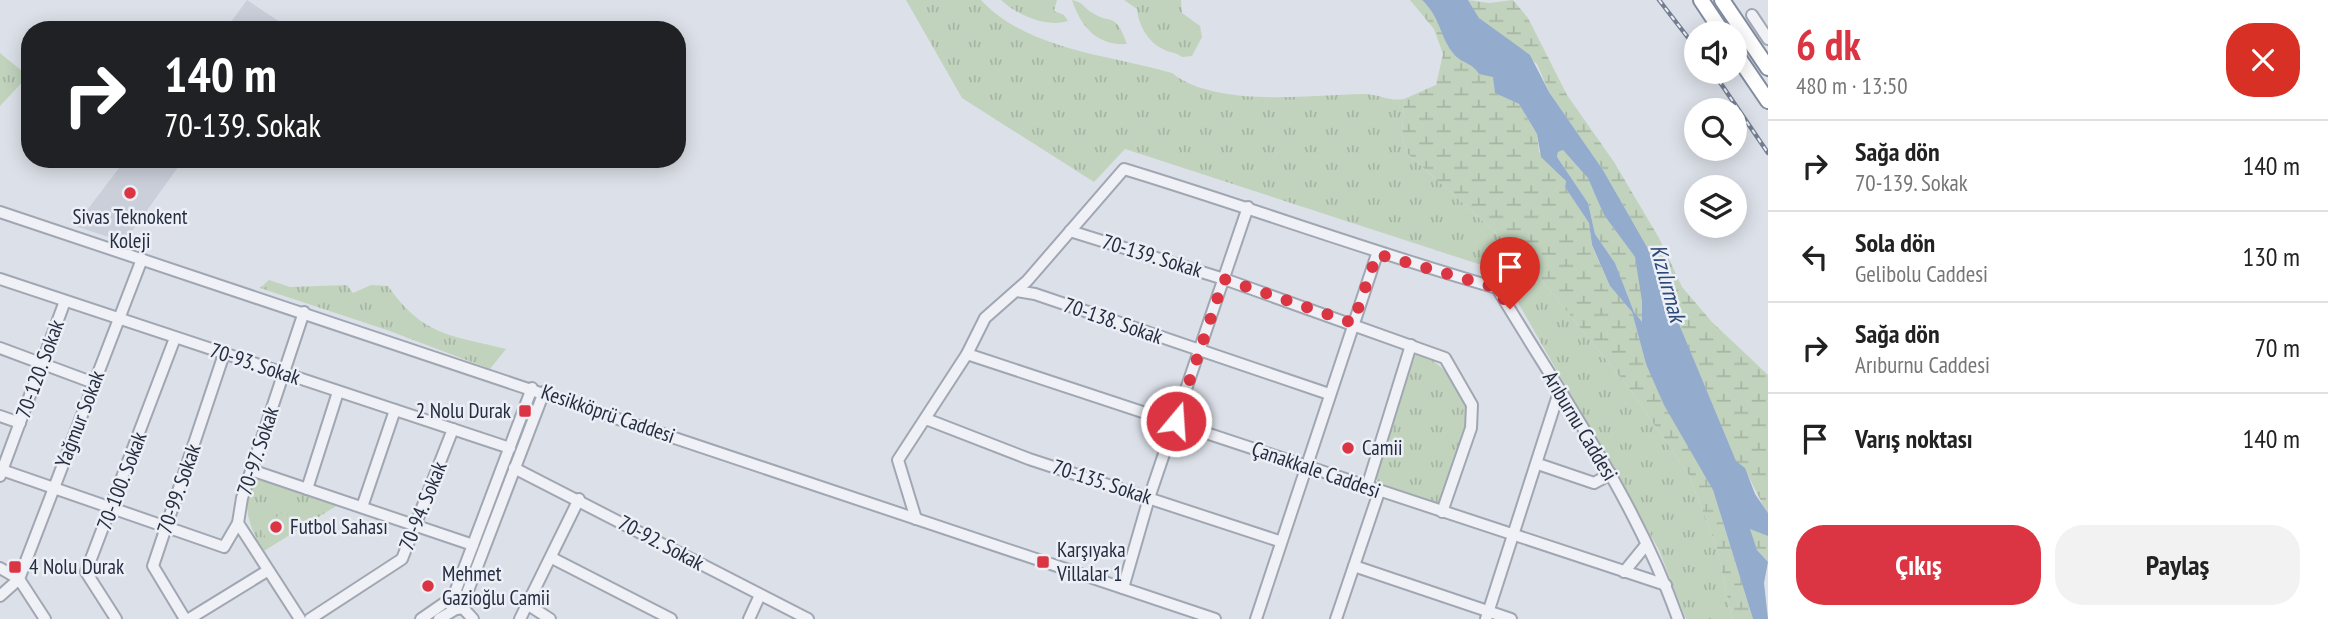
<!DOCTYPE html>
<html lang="tr">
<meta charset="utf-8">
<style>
body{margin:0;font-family:"PT Sans Narrow",sans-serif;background:#f2f2f2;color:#222;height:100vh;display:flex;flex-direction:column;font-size:26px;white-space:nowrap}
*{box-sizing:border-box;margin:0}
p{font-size:23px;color:#767676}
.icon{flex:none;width:38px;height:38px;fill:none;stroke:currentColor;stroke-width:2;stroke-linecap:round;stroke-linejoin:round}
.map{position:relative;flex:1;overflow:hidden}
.side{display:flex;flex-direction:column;background:#fff;width:560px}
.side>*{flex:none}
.guide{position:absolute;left:21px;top:21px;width:665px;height:147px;border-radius:28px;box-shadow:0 4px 18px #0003;background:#202124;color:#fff;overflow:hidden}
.buttons{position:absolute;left:1684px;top:21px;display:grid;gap:14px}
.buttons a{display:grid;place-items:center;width:63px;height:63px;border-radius:50%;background:#fff;box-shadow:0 4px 18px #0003;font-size:35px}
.pin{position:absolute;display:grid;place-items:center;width:60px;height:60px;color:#fff;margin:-72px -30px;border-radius:50% 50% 50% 0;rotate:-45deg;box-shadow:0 0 7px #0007}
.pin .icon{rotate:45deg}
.me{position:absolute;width:77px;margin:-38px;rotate:18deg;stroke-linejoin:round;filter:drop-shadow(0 0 5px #0008)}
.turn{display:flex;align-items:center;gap:24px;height:147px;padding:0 28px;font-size:32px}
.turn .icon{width:91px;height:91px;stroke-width:2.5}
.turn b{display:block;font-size:49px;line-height:60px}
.round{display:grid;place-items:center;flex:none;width:74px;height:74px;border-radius:28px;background:#f2f2f2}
.headline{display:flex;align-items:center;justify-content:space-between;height:119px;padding:0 28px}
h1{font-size:42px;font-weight:700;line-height:52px;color:#db3442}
.primary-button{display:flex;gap:14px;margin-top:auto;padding:14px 28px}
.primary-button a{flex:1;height:80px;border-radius:28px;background:#db3442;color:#fff;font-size:28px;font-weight:700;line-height:80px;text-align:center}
.primary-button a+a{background:#f2f2f2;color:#222}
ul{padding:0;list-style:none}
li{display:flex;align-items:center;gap:21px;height:91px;padding:0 28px;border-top:2px solid #e0e0e0}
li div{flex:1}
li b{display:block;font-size:26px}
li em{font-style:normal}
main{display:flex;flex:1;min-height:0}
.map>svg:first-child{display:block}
.built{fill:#cacfda}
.grass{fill:url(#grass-tufts)}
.wetland{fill:url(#wetland-marsh)}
.pitch{fill:#c1d3bd}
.water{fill:#93abcc;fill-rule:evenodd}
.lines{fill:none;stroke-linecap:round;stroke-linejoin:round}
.minor-casing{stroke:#a1a7b2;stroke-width:14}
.highway-casing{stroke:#828ca0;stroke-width:18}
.minor{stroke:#eff1f6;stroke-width:10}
.highway{stroke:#fff;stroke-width:14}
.rail-casing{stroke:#747e93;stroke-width:4.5}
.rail{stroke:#eceff6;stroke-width:2;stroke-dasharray:5;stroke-linecap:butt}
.route{stroke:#db3442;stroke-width:12;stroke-dasharray:0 21.6}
.poi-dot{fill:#db3442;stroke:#eceff6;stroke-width:2.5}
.labels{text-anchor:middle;stroke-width:5;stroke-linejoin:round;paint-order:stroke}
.poi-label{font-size:21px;fill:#252d40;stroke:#eceff6;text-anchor:start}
.street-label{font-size:21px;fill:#252d40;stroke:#eceff6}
.water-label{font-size:23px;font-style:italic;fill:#2b4877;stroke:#eceff6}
</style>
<main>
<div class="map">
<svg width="1768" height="619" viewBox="0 0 1768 619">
<defs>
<pattern id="grass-tufts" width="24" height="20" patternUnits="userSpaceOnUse" patternTransform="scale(1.75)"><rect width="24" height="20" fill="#c1d3bd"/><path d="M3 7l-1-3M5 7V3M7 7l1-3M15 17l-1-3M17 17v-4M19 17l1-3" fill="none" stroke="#a6b5a4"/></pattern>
<pattern id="wetland-marsh" width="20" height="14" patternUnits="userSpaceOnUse" patternTransform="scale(1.75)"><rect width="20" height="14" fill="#c1d3bd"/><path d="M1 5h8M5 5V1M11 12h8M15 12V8" fill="none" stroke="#a6b5a4"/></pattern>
</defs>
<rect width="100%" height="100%" fill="#dce0e8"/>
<g class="built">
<polygon points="247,0 283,24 278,30 225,30"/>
<polygon points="126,159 184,159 124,242 75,226"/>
</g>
<g class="grass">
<path d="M 906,0 L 981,0 C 1027,50 1110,55 1172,73 C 1216,108 1309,95 1362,94 C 1377,93 1389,102 1404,99 L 1402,138 L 1408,154 L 1523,257 L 1629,388 L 1689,475 L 1717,548 L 1732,619 L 1686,619 L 1659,550 L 1500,271 L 1125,149 L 1094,182 L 962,98 Z"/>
<path d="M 1001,0 L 1057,0 L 1054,11 L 1064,15 L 1068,21 C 1046,28 1017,15 1001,0 Z"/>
<path d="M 1072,0 C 1083,2 1083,7 1091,12 C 1112,26 1115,10 1127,44 C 1097,46 1081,27 1072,0 Z"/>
<path d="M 1124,0 L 1181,0 L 1182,13 L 1200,26 L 1202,37 L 1192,56 L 1182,57 C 1174,51 1168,53 1161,48 C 1147,41 1138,23 1137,9 Z"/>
<polygon points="0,53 28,76 0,106"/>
<path d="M 269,280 L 290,287 L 347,285 L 353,293 L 371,285 L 388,286 C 423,336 450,335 506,349 L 490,369 L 387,330 L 260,288 Z"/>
<path d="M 1420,354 C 1445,364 1465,391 1467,418 L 1440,504 L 1378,485 L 1375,471 L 1413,355 Z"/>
<path d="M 257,474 L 341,503 L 264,551 C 247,525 240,502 257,474 Z"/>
</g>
<g class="wetland">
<polygon points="1410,0 1422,0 1435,12 1453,53 1494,77 1495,93 1519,104 1537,134 1539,152 1566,181 1565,187 1589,223 1592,246 1610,286 1632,312 1646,364 1713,490 1753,619 1732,619 1717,548 1689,475 1629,388 1523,257 1408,154 1402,138 1404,99 1436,85 1443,54 1434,29"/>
<path d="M 1468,0 L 1489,3 L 1513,0 L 1528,18 L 1567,95 L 1614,162 L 1659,238 L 1682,287 L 1712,322 L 1768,375 L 1768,513 C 1757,497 1750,472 1736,462 L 1647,247 L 1603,170 L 1549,92 L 1537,64 L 1479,18 Z"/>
<polygon points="1563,150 1589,178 1604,215 1635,257 1643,301 1642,323 1634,312 1615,263 1595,234 1588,203 1557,157 1558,152"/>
<polygon points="1749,528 1768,536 1768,562 1757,550"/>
</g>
<polygon class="pitch" points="285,511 293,525 268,541 260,528"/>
<path class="water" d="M 1422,0 L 1468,0 L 1479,18 L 1530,55 L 1549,92 L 1603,170 L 1647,247 L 1736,461 L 1745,468 L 1755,494 L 1768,513 L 1768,536 L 1750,529 L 1757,550 L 1768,562 L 1764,583 L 1768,619 L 1753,619 L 1713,490 L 1664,405 L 1646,364 L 1632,312 L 1610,286 L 1592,245 L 1589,223 L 1565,187 L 1566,181 L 1541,157 L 1537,134 L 1519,104 L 1495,93 L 1493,77 L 1479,74 C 1472,62 1460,63 1453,53 C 1439,35 1441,18 1422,0 ZM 1563,150 L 1588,178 L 1604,215 L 1635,257 L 1642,301 L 1642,322 L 1634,312 L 1615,263 L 1595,234 L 1588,203 L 1557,157 L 1558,152 Z"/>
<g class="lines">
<defs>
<g id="minor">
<polyline points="1752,15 1768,39"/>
<polyline points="0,212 1215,619"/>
<polyline points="1070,231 1224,279 1445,358 1472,405 1471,428 1442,512"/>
<polyline points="0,279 510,448"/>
<polyline points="1016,291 1035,294 1329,394"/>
<polyline points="0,348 94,383"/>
<polyline points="967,354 1666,585"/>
<polyline points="0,416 20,423"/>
<polyline points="926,419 1029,459 1279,541"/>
<polyline points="1538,464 1594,483 1611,474"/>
<polyline points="514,468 808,619"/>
<polyline points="2,470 224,547 238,523"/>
<polyline points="251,470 473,545"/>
<polyline points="0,476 65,301"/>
<polyline points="1367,487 1411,345"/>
<polyline points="307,489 338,392"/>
<polyline points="362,507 395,410"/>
<path d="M 916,519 L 898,460 L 967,354 L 985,318 L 1027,281 L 1124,169 C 1249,207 1371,252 1497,288 C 1561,395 1636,500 1678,619"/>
<polyline points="552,558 671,619"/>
<polyline points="1354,566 1511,619"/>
<polyline points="0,568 19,579 45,619"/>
<polyline points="1624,572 1646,545"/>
<polyline points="1123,588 1149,498 1248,207"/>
<circle cx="457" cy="602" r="7"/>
<polyline points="454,595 532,388"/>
<polyline points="0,596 19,579 142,259"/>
<polyline points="464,601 544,392"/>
<polyline points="530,606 550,619"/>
<polyline points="462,607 473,619"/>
<polyline points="116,619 86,572 175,338"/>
<polyline points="185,619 153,566 224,354"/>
<polyline points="189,619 267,571"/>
<polyline points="300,619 238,523 242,498 304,312"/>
<polyline points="310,619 402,559 453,429"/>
<polyline points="421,619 450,599"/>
<polyline points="439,619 456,609"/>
<polyline points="520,619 579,499"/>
<polyline points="749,619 760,595"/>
<polyline points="1256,619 1377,254"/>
<polyline points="1336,619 1379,492"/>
<polyline points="1486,619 1559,392"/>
</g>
<g id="highway">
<polyline points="1701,0 1723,33"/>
<polyline points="1722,0 1768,68"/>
<polyline points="1734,51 1768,101"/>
</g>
</defs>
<use href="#minor" class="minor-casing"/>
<use href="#highway" class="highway-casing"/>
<use href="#minor" class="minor"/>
<use href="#highway" class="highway"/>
<defs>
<g id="rail">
<polyline points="1659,0 1696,48"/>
<polyline points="1713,72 1768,153"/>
</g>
</defs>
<use href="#rail" class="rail-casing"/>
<use href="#rail" class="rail"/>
</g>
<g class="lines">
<polyline class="route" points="1176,421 1224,279 1353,323 1377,254 1497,288 1510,309"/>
</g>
<g class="poi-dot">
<circle cx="130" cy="193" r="7"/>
<rect x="518" y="404" width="14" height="14" rx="3.5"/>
<circle cx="1348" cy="448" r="7"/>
<circle cx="276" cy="527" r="7"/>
<rect x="1036" y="555" width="14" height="14" rx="3.5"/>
<rect x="8" y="560" width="14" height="14" rx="3.5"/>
<circle cx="428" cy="586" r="7"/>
</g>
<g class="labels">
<g class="poi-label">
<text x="130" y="224" text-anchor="middle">Sivas Teknokent<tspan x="130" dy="24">Koleji</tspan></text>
<text x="511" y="418" text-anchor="end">2 Nolu Durak</text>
<text x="1362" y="455">Camii</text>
<text x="290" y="534">Futbol Sahası</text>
<text x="1057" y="557">Karşıyaka<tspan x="1057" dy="24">Villalar 1</tspan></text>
<text x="29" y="574">4 Nolu Durak</text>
<text x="442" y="581">Mehmet<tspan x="442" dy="24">Gazioğlu Camii</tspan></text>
</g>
<g class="street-label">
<text transform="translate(1152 256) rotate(17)" y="7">70-139. Sokak</text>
<text transform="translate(1113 321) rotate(19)" y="7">70-138. Sokak</text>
<text transform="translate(255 364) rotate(18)" y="7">70-93. Sokak</text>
<text transform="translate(40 369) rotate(-70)" y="7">70-120. Sokak</text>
<text transform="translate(608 414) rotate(19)" y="7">Kesikköprü Caddesi</text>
<text transform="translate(80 419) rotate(-69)" y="7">Yağmur Sokak</text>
<text transform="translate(1580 426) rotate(59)" y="7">Arıburnu Caddesi</text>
<text transform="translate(258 451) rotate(-72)" y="7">70-97. Sokak</text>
<text transform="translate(1316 470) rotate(19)" y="7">Çanakkale Caddesi</text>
<text transform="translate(122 481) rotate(-69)" y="7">70-100. Sokak</text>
<text transform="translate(1102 482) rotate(18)" y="7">70-135. Sokak</text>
<text transform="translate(179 489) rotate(-71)" y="7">70-99. Sokak</text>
<text transform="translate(423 506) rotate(-68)" y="7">70-94. Sokak</text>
<text transform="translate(661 543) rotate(28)" y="7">70-92. Sokak</text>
</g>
<g class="water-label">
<text transform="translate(1668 283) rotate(75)" y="8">Kızılırmak</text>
</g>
</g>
</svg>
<div class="buttons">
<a><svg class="icon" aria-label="sound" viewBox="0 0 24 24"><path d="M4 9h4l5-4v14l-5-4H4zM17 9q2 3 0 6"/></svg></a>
<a><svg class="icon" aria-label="search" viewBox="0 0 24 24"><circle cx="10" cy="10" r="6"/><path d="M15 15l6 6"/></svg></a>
<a><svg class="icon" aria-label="layers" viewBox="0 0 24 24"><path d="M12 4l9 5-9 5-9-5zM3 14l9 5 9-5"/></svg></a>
</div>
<div class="pin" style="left:1510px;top:309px;background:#d93025"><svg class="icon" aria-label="arrive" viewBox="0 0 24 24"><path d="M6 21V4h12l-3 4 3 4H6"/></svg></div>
<svg class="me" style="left:1176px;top:421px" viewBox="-20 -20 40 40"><circle r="17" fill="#db3442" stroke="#fff" stroke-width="3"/><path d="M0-11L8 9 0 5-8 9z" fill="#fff"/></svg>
<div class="guide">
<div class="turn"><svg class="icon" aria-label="right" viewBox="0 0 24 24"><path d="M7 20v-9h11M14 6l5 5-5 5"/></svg><div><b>140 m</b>70-139. Sokak</div></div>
</div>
</div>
<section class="side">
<div class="headline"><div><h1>6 dk</h1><p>480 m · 13:50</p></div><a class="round" style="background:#d93025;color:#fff"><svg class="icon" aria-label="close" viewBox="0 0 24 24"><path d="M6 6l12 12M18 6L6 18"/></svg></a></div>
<ul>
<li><svg class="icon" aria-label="right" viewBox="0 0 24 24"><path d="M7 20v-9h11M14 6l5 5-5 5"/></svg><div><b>Sağa dön</b><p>70-139. Sokak</p></div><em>140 m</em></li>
<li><svg class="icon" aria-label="left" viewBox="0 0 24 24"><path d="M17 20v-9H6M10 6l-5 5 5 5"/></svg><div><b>Sola dön</b><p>Gelibolu Caddesi</p></div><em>130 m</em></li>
<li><svg class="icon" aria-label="right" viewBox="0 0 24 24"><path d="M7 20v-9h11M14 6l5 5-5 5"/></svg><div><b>Sağa dön</b><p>Arıburnu Caddesi</p></div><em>70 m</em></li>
<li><svg class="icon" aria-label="arrive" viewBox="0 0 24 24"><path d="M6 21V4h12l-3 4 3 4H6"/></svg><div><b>Varış noktası</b></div><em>140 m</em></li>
</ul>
<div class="primary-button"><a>Çıkış</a><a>Paylaş</a></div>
</section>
</main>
